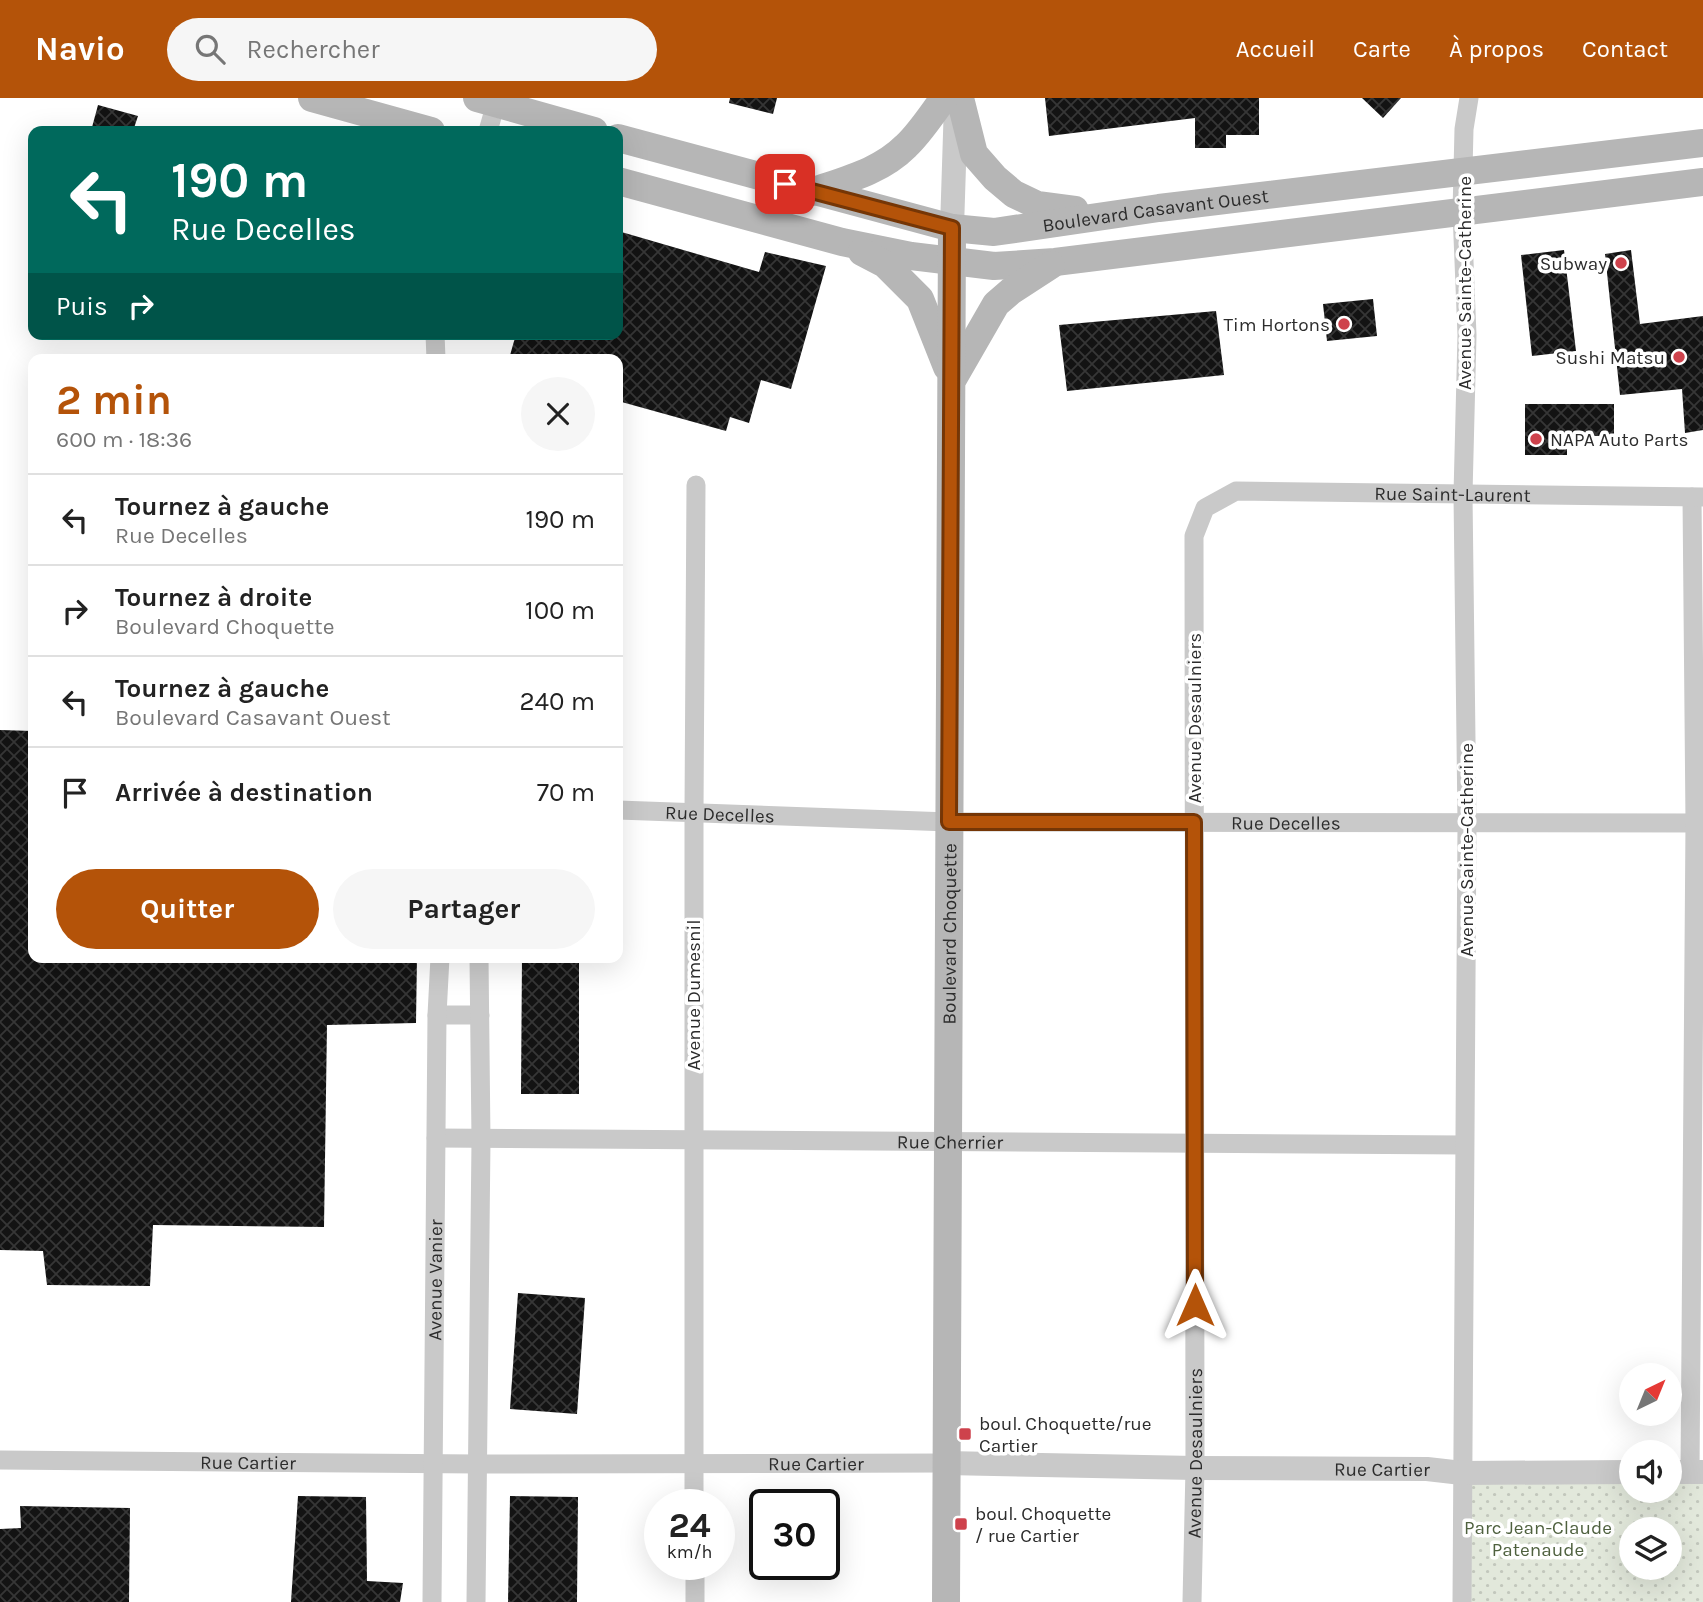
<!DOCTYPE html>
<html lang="fr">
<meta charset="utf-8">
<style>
body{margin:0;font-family:Karla,sans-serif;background:#f6f6f6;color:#222;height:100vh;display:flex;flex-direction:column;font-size:26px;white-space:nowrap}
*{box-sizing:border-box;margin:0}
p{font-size:23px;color:#767676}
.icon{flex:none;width:38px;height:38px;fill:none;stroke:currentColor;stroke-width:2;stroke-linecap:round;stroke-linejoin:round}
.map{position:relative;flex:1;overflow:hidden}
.panel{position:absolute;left:28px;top:256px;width:595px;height:609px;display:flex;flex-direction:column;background:#fff;border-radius:14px;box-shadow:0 7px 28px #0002}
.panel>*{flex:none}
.top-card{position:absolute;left:28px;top:28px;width:595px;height:214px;border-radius:14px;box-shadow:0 7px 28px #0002;background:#00695c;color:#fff;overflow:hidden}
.needle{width:46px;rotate:43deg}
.buttons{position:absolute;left:1619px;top:1265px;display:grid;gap:14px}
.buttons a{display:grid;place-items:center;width:63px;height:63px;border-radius:50%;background:#fff;box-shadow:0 7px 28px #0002;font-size:35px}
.speed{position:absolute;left:644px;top:1391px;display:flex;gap:14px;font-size:35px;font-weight:700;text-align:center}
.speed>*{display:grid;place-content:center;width:91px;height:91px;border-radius:50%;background:#fff;box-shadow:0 7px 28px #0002;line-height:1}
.speed small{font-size:18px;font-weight:400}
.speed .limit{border:4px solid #111;border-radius:10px;background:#fff;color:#111}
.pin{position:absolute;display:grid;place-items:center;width:60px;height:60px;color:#fff;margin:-30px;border-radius:14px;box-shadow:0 4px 10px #0006}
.me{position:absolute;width:77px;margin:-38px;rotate:0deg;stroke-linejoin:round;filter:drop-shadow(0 0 5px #0008)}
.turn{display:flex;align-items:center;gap:24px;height:147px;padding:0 28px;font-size:32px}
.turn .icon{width:91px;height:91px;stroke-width:2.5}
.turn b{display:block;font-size:49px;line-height:60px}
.then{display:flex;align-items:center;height:66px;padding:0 28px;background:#0003;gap:14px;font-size:26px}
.round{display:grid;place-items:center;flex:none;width:74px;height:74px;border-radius:37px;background:#f6f6f6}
.headline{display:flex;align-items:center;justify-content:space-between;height:119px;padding:0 28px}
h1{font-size:42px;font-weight:700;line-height:52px;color:#b45309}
.action{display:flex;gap:14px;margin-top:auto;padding:14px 28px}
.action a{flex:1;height:80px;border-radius:42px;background:#b45309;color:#fff;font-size:28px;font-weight:700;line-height:80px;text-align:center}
.action a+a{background:#f6f6f6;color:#222}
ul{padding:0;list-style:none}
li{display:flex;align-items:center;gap:21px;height:91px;padding:0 28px;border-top:2px solid #e0e0e0}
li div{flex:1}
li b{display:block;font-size:26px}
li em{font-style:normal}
header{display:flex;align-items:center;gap:42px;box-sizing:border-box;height:98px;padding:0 35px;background:#b45309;color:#fff}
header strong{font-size:33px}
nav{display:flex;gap:38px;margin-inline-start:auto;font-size:24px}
.search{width:490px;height:63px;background:#f6f6f6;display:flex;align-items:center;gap:18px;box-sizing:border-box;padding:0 24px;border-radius:38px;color:#767676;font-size:26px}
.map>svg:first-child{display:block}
.park{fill:url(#park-dots);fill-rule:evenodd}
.building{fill:url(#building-cross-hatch)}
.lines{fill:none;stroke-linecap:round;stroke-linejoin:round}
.minor{stroke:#c9c9c9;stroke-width:19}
.tertiary{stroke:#c9c9c9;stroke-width:24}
.secondary{stroke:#b6b6b6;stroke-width:28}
.route-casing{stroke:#753606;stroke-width:18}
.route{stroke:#b45309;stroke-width:12}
.poi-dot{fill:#ce424c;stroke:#fff;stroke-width:2.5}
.labels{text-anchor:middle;stroke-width:7;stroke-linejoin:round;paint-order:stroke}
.street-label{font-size:19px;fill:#2c2c2c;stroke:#fff}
.poi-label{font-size:19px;fill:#2c2c2c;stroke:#fff;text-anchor:end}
.park-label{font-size:19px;fill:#4f613f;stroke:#fff}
</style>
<header>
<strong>Navio</strong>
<div class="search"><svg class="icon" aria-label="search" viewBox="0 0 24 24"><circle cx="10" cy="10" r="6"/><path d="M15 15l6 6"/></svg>Rechercher</div>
<nav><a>Accueil</a><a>Carte</a><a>À propos</a><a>Contact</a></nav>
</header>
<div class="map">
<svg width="1703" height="1504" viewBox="0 0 1703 1504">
<defs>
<pattern id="park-dots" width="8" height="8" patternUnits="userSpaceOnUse" patternTransform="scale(1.75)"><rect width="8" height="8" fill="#e2e8db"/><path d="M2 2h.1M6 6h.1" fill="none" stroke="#c2c7bc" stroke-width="1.8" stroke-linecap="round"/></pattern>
<pattern id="building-cross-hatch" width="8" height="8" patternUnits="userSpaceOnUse" patternTransform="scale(1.75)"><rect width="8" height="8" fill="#131313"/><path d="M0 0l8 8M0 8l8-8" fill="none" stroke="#363636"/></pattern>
</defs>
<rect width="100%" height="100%" fill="#fff"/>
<path class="park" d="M 1631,1374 L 1631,1393 L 1670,1393 L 1670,1374 L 1703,1374 L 1703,1504 L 1463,1504 L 1462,1375 ZM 1631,1432 L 1670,1432 L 1670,1470 L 1631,1470 Z"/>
<g class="building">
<polygon points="730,0 777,0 773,16 729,5"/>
<polygon points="1045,0 1259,0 1259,37 1226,37 1226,50 1195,50 1195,20 1049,38"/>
<polygon points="1362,0 1401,0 1383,20"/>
<polygon points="98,7 138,18 133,33 91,33"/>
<polygon points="618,133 759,174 765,154 826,168 791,291 761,282 749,325 730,319 726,333 618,303 618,261 509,261 516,236 618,236"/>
<polygon points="1564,152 1576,253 1532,258 1521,157"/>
<polygon points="1631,152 1640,226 1703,218 1703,332 1685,335 1682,291 1620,297 1605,156"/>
<polygon points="1373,201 1377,238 1327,243 1323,206"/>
<polygon points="1216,213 1224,277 1067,293 1059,227"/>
<polygon points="1525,306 1614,306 1614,338 1567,338 1567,357 1525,357"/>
<polygon points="0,632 33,633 33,859 417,859 416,925 327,927 324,1129 153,1127 150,1188 47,1187 43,1153 0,1152"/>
<polygon points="522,859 579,859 579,996 521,996"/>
<polygon points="518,1195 585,1200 577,1316 510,1311"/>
<polygon points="298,1398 366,1399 367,1483 403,1485 400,1504 291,1504"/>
<polygon points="510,1398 578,1399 577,1504 508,1504"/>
<polygon points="20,1408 130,1410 129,1504 0,1504 0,1431 21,1430"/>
</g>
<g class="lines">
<g class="minor">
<polyline points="488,33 496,5"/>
<polyline points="435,236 436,261"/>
<path id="s1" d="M 618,712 L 949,724 L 1703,725"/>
<polyline points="437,917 480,917"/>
<path id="s2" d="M 436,1040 L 1464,1047"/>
<path id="s3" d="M 0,1362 L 478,1366 L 946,1365"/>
<polyline points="1690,1374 1695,725 1692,399"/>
<polyline points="694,1407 694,713 696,387"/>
<polyline points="695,1466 695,1504"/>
<path id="s4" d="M 432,1504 L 437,917 L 440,859"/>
<polyline points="476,1504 481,1042 479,859"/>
<path id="s5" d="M 1192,1504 L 1195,1370 L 1194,438 L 1205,410 L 1236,393 L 1703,399"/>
<polyline points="1462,1504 1467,725 1463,396 1467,237 1462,114 1464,31 1469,0"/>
</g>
<g class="tertiary">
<polyline points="952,130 956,5"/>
<path id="s6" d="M 946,1365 L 1195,1370 L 1427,1371 L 1462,1375 L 1631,1374"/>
<polyline points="1670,1374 1703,1374"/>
</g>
<g class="secondary">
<polyline points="312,0 431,33"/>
<polyline points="477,0 594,33"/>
<polyline points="960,0 974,56 995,80 1014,96 1037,107 1075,112"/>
<path id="s7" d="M 618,40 L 952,130 L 994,134 L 1159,110 L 1703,45"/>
<polyline points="618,83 842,144 911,158 994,168 1055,164 1703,84"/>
<path d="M 811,94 C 845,82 880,74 906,48 C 920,35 932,16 944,0"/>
<polyline points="862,154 885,166 920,201 947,269"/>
<polyline points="954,279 996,206 1011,193 1051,167"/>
<path id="s8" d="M 946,1504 L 952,130"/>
</g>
</g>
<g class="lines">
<defs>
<polyline id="route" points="785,86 952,130 949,724 1194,724 1195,1207"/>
</defs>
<use href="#route" class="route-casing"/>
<use href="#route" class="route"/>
</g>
<g class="poi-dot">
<circle cx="1621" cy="165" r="7"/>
<circle cx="1344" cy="226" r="7"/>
<circle cx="1679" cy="259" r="7"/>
<circle cx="1536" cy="341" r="7"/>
<rect x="958" y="1329" width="14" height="14" rx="3.5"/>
<rect x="954" y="1419" width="14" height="14" rx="3.5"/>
</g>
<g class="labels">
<g class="street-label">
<text dy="7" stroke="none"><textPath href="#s7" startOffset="551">Boulevard Casavant Ouest</textPath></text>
<text transform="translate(1464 185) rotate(-90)" y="7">Avenue Sainte-Catherine</text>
<text dy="7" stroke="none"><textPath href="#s5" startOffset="1348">Rue Saint-Laurent</textPath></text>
<text transform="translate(1194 620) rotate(-90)" y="7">Avenue Desaulniers</text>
<text dy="7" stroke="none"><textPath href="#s1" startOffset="102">Rue Decelles</textPath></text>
<text dy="7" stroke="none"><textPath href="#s1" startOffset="668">Rue Decelles</textPath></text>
<text transform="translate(1466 752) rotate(-90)" y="7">Avenue Sainte-Catherine</text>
<text dy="7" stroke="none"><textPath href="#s8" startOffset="668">Boulevard Choquette</textPath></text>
<text transform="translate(693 897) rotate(-90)" y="7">Avenue Dumesnil</text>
<text dy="7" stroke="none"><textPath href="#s2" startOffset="514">Rue Cherrier</textPath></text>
<text dy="7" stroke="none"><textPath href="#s4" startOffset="322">Avenue Vanier</textPath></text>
<text dy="7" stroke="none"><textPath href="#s5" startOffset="149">Avenue Desaulniers</textPath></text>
<text dy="7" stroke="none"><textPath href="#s3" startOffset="248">Rue Cartier</textPath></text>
<text dy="7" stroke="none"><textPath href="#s3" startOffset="816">Rue Cartier</textPath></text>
<text dy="7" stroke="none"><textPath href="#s6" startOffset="436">Rue Cartier</textPath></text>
</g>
<g class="poi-label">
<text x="1607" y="172">Subway</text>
<text x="1330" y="233">Tim Hortons</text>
<text x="1665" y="266">Sushi Matsu</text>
<text x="1550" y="348" text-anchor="start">NAPA Auto Parts</text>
<text x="979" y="1332" text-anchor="start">boul. Choquette/rue<tspan x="979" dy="22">Cartier</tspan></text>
<text x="975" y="1422" text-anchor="start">boul. Choquette<tspan x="975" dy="22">/ rue Cartier</tspan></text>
</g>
<g class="park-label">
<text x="1538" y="1436">Parc Jean-Claude<tspan x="1538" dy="22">Patenaude</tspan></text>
</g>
</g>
</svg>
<div class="buttons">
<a><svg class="needle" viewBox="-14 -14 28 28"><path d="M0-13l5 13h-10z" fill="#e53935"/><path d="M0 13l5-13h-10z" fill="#767676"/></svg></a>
<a><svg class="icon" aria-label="sound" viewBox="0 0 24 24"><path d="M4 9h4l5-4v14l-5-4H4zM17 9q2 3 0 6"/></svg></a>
<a><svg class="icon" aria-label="layers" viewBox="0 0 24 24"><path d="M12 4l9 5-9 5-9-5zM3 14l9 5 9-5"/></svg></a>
</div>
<div class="speed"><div>24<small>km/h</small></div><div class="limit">30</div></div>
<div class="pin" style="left:785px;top:86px;background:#d93025"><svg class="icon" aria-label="arrive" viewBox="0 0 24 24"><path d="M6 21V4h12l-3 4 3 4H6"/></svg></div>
<svg class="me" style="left:1195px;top:1207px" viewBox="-20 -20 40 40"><path d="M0-17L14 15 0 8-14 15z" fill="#b45309" stroke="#fff" stroke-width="4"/></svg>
<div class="top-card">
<div class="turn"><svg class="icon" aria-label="left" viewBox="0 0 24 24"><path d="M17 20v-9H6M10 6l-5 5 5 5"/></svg><div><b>190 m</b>Rue Decelles</div></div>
<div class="then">Puis<svg class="icon" aria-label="right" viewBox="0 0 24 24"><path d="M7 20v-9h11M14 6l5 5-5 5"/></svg></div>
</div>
<section class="panel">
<div class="headline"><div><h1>2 min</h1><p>600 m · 18:36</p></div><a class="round"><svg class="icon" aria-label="close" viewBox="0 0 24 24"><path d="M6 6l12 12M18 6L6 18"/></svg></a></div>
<ul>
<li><svg class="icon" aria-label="left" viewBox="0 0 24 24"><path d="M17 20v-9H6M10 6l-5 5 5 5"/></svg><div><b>Tournez à gauche</b><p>Rue Decelles</p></div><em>190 m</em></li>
<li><svg class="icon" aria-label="right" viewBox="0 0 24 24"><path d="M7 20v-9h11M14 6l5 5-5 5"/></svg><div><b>Tournez à droite</b><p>Boulevard Choquette</p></div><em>100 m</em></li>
<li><svg class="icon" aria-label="left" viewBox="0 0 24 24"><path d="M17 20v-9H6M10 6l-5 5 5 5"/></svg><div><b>Tournez à gauche</b><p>Boulevard Casavant Ouest</p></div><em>240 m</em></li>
<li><svg class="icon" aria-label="arrive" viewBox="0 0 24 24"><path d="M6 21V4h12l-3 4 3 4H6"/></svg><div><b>Arrivée à destination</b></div><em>70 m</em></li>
</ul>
<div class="action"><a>Quitter</a><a>Partager</a></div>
</section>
</div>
